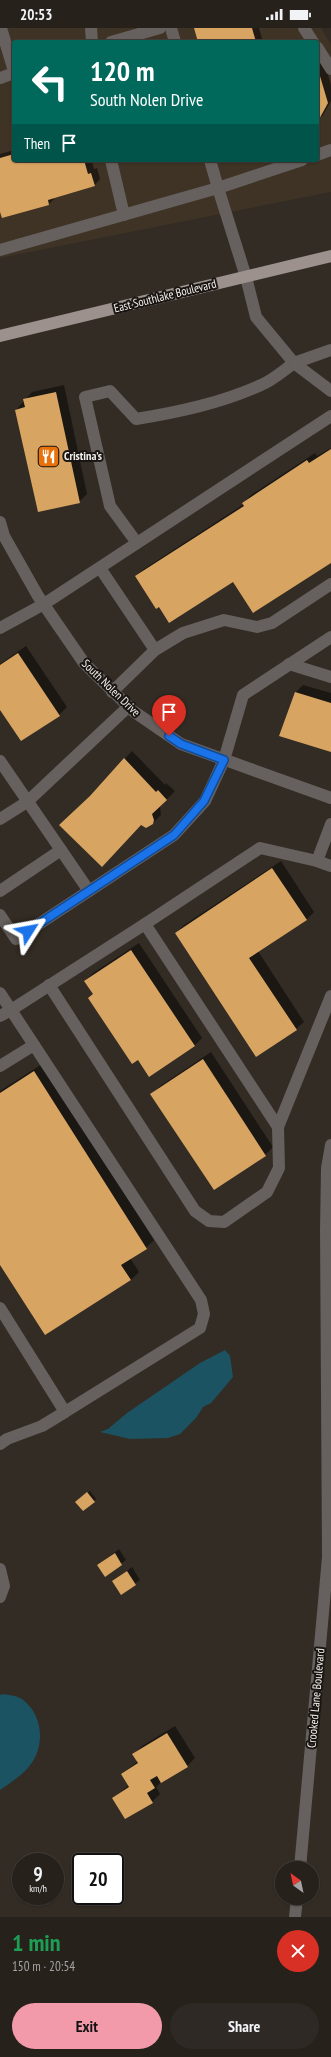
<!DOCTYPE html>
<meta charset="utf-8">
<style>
body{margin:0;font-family:"PT Sans Narrow",sans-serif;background:#2e2924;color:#f1f3f6;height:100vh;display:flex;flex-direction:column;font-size:15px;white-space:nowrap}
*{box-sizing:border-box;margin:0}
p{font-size:13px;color:#a4a3a3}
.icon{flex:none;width:22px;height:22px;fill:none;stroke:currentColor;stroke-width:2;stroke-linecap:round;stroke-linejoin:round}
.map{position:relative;height:1889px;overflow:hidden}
.details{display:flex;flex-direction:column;background:#26211b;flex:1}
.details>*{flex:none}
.banner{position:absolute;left:12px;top:12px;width:307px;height:122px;border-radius:4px;box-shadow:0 1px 3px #0004,0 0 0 1px #423e3a;background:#00695c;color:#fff;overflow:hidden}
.needle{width:26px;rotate:327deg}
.controls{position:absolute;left:275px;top:1833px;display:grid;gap:8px}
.controls a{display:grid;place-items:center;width:44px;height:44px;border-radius:50%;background:#26211b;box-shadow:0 1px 3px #0004,0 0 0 1px #423e3a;font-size:20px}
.speed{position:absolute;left:12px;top:1825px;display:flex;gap:8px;font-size:20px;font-weight:700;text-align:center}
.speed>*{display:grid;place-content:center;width:52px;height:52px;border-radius:50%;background:#26211b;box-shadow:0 1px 3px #0004,0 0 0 1px #423e3a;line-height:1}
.speed small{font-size:10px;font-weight:400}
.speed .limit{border:2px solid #111;border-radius:6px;background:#fff;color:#111}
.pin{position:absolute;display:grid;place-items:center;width:34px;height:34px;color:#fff;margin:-41px -17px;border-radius:50% 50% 50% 0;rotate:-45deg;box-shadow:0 0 4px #0007}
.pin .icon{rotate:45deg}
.me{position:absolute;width:44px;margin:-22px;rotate:56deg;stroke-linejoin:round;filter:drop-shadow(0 0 3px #0008)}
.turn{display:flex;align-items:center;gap:14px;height:84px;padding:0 12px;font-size:18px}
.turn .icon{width:52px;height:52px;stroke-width:2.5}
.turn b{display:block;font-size:28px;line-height:34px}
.then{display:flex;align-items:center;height:38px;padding:0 12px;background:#0003;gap:8px;font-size:15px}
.round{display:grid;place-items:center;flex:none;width:42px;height:42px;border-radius:21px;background:#2e2924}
.overview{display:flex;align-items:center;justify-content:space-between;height:68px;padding:0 12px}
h1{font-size:24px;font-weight:700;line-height:30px;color:#1e9e55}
.primary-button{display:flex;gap:8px;margin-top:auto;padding:8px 12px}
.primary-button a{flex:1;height:46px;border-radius:24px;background:#f39aaa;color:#111;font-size:16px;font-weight:700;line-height:46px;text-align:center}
.primary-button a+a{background:#2e2924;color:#f1f3f6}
.status{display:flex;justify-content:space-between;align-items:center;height:28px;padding:0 20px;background:#26211b;direction:ltr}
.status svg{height:11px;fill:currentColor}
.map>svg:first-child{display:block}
.built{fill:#3e3325;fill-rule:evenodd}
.water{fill:#1b5362}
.shadow{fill:#0007}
.building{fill:#d8a462}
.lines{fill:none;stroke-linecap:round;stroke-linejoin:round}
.minor{stroke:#66605e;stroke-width:12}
.major{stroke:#9d918e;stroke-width:12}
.route-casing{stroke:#114b97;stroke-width:10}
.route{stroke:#1a73e8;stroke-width:7}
.labels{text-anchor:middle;stroke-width:4;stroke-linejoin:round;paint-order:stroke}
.street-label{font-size:12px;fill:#f4efea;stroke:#181512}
.poi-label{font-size:12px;font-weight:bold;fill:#f4efea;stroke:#181512;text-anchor:start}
</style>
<div class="status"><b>20:53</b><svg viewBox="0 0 49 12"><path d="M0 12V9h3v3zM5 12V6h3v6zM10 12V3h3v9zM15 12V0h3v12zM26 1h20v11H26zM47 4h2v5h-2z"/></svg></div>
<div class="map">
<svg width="331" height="1889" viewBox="0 0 331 1889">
<rect width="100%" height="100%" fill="#332c24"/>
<path class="built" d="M 0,0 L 321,0 L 331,17 L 331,164 L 0,230 ZM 14,14 L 317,14 L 317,132 L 14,132 Z"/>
<g class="water">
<polygon points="225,1322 230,1328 233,1349 211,1375 203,1379 196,1390 180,1406 168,1410 130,1411 100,1404 108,1401 127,1385 200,1335"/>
<path d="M 4,1666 C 9,1667 17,1668 22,1671 C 44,1687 46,1721 27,1741 C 19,1749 9,1756 0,1762 L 0,1667 Z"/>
</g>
<g class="shadow">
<polygon points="195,0 259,0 263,14 198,14"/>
<polygon points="324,33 331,57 331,73 323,87 317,93 317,35"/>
<polygon points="14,122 14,132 92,132 94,141 97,140 100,151 94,158 55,170 49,176 2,188 0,180 0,126"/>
<polygon points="64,357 87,466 79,474 16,382 32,364"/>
<polygon points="331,420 331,534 233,552 159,577 136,548 144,541 244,476 243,475 251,467 315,425 317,428"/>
<polygon points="26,618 67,679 59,687 0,680 0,636"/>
<polygon points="303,657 331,665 331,723 295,665"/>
<polygon points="132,723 165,757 166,755 175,763 160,778 161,787 153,795 93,766"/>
<polygon points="281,833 314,884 306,892 258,923 304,994 296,1001 176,905 184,897"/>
<polygon points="139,915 202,1010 194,1018 94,966 85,953 93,945"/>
<polygon points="211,1024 273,1119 265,1127 214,1161 152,1066 160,1058"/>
<polygon points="42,1036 154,1212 146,1220 130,1230 139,1244 131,1252 45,1306 0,1235 0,1063"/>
<polygon points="90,1463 96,1471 83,1482 78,1472"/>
<polygon points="119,1521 126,1532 105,1547 98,1537"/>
<polygon points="132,1539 140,1552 121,1565 113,1553"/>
<polygon points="175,1698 195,1730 187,1738 162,1753 156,1759 160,1766 152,1774 113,1770 129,1757 122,1746 138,1733 134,1726 142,1718"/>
</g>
<g class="building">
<polygon points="194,0 252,0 256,14 198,14"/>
<polygon points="317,38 328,75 317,95"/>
<polygon points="14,126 14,132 84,132 88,146 91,145 95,158 48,172 49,177 2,190 0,184 0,130"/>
<polygon points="56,364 80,475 38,484 15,382 25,379 23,371"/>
<polygon points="331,421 331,535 253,585 233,554 169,595 159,579 156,581 135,548 244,478 242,475 307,432 309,435"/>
<polygon points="18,625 60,688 21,713 0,682 0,637"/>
<polygon points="295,664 331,675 331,724 279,708"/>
<polygon points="124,730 156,764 158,762 167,772 152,786 154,792 153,796 146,800 141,797 102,839 59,797 90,768"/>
<polygon points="272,840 307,892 249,930 297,1002 256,1029 175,905"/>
<polygon points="131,922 195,1018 149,1049 138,1032 132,1036 88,970 93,966 84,953"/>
<polygon points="203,1031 266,1128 214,1162 150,1066"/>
<polygon points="34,1043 147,1221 121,1237 131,1252 45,1307 0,1237 0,1065"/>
<polygon points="87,1464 95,1474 83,1483 75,1474"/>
<polygon points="115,1525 122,1537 105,1549 97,1537"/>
<polygon points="127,1543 136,1557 121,1567 112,1553"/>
<polygon points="167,1705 188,1739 161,1755 157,1748 150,1752 155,1760 147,1765 153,1775 125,1791 112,1770 129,1759 121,1746 138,1735 132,1726"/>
</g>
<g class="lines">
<g class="minor">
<polyline points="1,0 14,43"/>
<polyline points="91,0 92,14"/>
<polyline points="171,0 175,14"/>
<polyline points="304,0 313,14"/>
<polyline points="111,14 160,0"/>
<polyline points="317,19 331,41"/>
<polyline points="0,50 14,45"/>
<polyline points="317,127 331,122"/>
<polyline points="111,132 124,187"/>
<polyline points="210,132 218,160 302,132"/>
<path d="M 0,222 L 218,160 L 246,249 L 256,289 L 294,335 C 284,342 273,352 261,357 C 221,375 179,384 136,391 L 110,363 L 85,369 L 110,478 L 137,515"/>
<polyline points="294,335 331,363"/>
<polyline points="294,335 331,322"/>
<polyline points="0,494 4,508 38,568 84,635 133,683 181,716 331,770"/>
<polyline points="100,540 155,622"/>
<polyline points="0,600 44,576 331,388"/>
<polyline points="289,636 331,649"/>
<polyline points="112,664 155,622 183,605 224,592 257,599 272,595 331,556"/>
<polyline points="0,733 61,822"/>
<polyline points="0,791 27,774 128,679"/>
<polyline points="317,833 331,796"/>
<polyline points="0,863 61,822 89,863"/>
<polyline points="0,887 16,911 174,807 205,773 224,732 243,667 331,609"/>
<polyline points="145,896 278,1099"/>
<polyline points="49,957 195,1183 209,1193 224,1194 267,1164 279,1140 278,1099 331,968"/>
<polyline points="0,965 11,982 145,896 260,820 317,833 331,838"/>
<polyline points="0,988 11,982 34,1017 0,1038"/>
<polyline points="34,1017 201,1272 204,1286 200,1300 65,1384"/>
<polyline points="0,1280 65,1384 42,1398 7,1411 0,1416"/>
<polyline points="0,1541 4,1558 0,1569"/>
<polyline points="300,1840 328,1529 326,1202 327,1140 331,1117"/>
<polyline points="295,1889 297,1870"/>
</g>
<polyline class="major" points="0,308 331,228"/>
</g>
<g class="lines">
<defs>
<polyline id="route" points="28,903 174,807 204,773 224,732 181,716 169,708"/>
</defs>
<use href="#route" class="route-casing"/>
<use href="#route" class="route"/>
</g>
<defs>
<symbol id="restaurant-square" viewBox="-11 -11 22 22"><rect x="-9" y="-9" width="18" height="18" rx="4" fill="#e8710a" stroke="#181512"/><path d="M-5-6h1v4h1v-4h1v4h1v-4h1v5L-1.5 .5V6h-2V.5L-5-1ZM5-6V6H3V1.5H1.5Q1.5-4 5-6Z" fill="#fff"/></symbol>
</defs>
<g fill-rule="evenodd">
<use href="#restaurant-square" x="36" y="416" width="25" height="25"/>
</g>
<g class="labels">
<g class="street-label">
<text transform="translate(165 268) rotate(-14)" y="4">East Southlake Boulevard</text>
<text transform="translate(111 660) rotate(44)" y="4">South Nolen Drive</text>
<text transform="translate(316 1670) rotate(-85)" y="4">Crooked Lane Boulevard</text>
</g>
<g class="poi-label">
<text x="64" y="432">Cristina's</text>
</g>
</g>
</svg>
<div class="controls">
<a><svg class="needle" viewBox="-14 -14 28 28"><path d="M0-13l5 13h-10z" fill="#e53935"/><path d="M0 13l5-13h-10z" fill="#a4a3a3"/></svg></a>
</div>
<div class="speed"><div>9<small>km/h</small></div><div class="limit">20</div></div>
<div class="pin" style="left:169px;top:708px;background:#d93025"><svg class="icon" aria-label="arrive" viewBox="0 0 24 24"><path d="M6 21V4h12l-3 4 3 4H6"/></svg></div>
<svg class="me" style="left:28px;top:903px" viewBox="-20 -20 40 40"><path d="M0-17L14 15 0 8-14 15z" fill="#1a73e8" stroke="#fff" stroke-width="4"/></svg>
<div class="banner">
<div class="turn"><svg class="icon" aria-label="left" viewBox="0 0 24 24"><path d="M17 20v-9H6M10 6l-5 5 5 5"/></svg><div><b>120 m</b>South Nolen Drive</div></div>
<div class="then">Then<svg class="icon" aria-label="arrive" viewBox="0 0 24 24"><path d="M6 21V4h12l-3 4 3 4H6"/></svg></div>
</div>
</div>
<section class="details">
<div class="overview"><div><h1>1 min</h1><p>150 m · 20:54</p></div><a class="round" style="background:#d93025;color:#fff"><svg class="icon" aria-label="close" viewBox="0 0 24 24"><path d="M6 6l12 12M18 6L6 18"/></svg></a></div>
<div class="primary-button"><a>Exit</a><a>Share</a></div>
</section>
